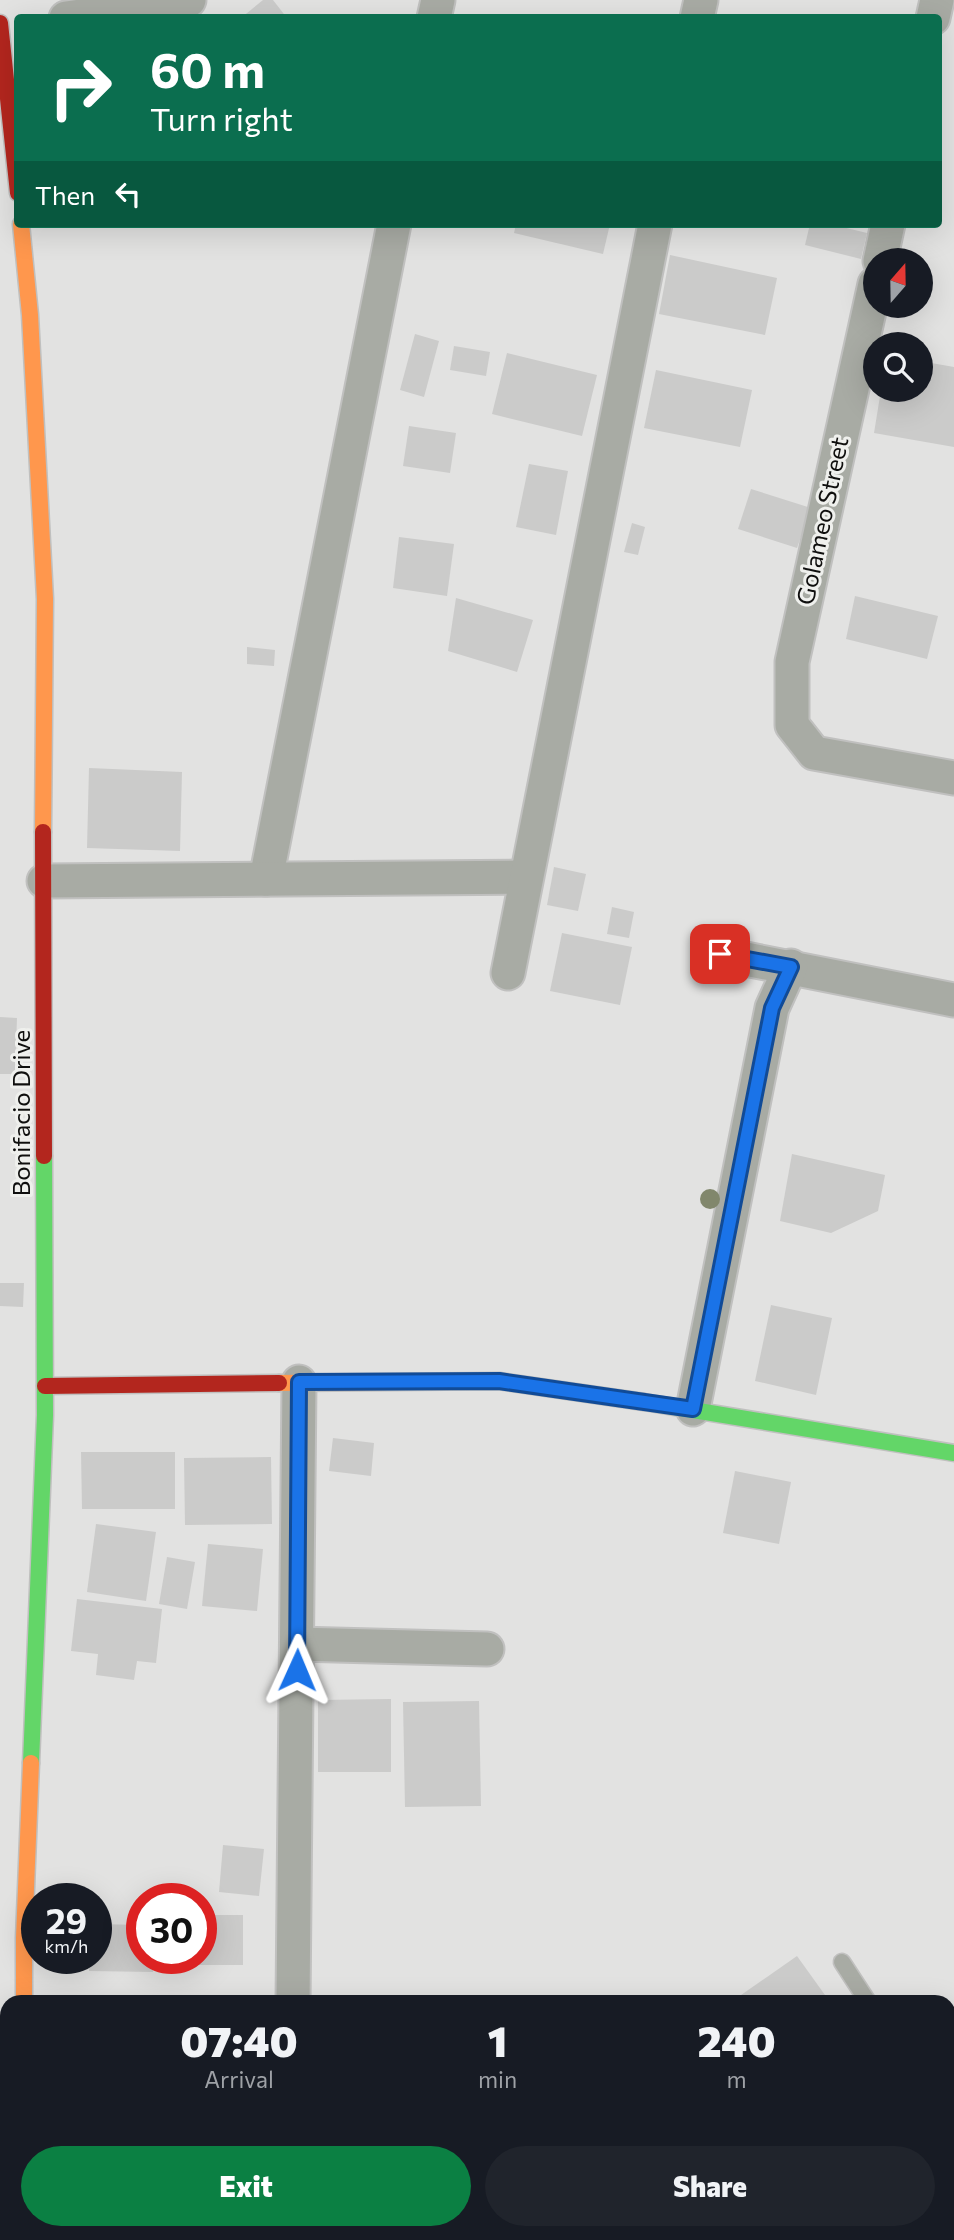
<!DOCTYPE html>
<style>
body{margin:0;font-family:Commissioner,sans-serif;background:#20242c;color:#f1f3f6;height:100vh;display:flex;flex-direction:column;font-size:26px;white-space:nowrap}
*{box-sizing:border-box;margin:0}
p{font-size:23px;color:#9ea1a6}
.icon{flex:none;width:38px;height:38px;fill:none;stroke:currentColor;stroke-width:2;stroke-linecap:round;stroke-linejoin:round}
.map{position:relative;flex:1;overflow:hidden}
.drawer{position:absolute;left:0px;top:1995px;width:956px;height:245px;display:flex;flex-direction:column;background:#171b24;border-radius:21px 21px 0 0;box-shadow:0 7px 28px #0002}
.drawer>*{flex:none}
.banner{position:absolute;left:14px;top:14px;width:928px;height:214px;border-radius:7px;box-shadow:0 7px 28px #0002;background:#0b6e4f;color:#fff;overflow:hidden}
.needle{width:46px;rotate:20deg}
.controls{position:absolute;left:863px;top:248px;display:grid;gap:14px}
.controls a{display:grid;place-items:center;width:70px;height:70px;border-radius:50%;background:#171b24;box-shadow:0 7px 28px #0002;font-size:35px}
.speed{position:absolute;left:21px;top:1883px;display:flex;gap:14px;font-size:35px;font-weight:700;text-align:center}
.speed>*{display:grid;place-content:center;width:91px;height:91px;border-radius:50%;background:#171b24;box-shadow:0 7px 28px #0002;line-height:1}
.speed small{font-size:18px;font-weight:400}
.speed .limit{border:10px solid #d22;background:#fff;color:#111}
.pin{position:absolute;display:grid;place-items:center;width:60px;height:60px;color:#fff;margin:-30px;border-radius:14px;box-shadow:0 4px 10px #0006}
.me{position:absolute;width:77px;margin:-38px;rotate:1deg;stroke-linejoin:round;filter:drop-shadow(0 0 5px #0008)}
.turn{display:flex;align-items:center;gap:24px;height:147px;padding:0 21px;font-size:32px}
.turn .icon{width:91px;height:91px;stroke-width:2.5}
.turn b{display:block;font-size:49px;line-height:60px}
.then{display:flex;align-items:center;height:66px;padding:0 21px;background:#0003;gap:14px;font-size:26px}
.eta{display:flex;justify-content:space-evenly;align-items:center;height:119px;text-align:center}
.eta b{font-size:42px;font-weight:800;line-height:49px}
.action{display:flex;gap:14px;margin-top:auto;padding:14px 21px}
.action a{flex:1;height:80px;border-radius:42px;background:#0b8043;color:#fff;font-size:28px;font-weight:800;line-height:80px;text-align:center}
.action a+a{background:#20242c;color:#f1f3f6}
.map>svg:first-child{display:block}
.building{fill:#cbcbca}
.lines{fill:none;stroke-linecap:round;stroke-linejoin:round}
.lane-casing{stroke:#c0c0bf;stroke-width:19}
.street-casing{stroke:#c0c0bf;stroke-width:37}
.fast-casing{stroke:#c0c0bf;stroke-width:19}
.slow-casing{stroke:#c0c0bf;stroke-width:19}
.jam-casing{stroke:#c0c0bf;stroke-width:19}
.lane{stroke:#a8aba4;stroke-width:16}
.street{stroke:#a8aba4;stroke-width:33}
.fast{stroke:#63d668;stroke-width:16}
.slow{stroke:#ff974d;stroke-width:16}
.jam{stroke:#b3261e;stroke-width:16}
.tree{fill:#81876c}
.route-casing{stroke:#114b97;stroke-width:18}
.route{stroke:#1a73e8;stroke-width:12}
.labels{text-anchor:middle;stroke-width:6;stroke-linejoin:round;paint-order:stroke}
.street-label{font-size:24px;fill:#0f0f0e;stroke:#eff0ed}
</style>
<div class="map">
<svg width="954" height="2240" viewBox="0 0 954 2240">
<rect width="100%" height="100%" fill="#e2e2e1"/>
<g class="building">
<polygon points="263,0 273,0 287,18 241,18"/>
<polygon points="516,224 610,224 603,254 514,233"/>
<polygon points="810,224 830,224 867,233 861,259 805,245"/>
<polygon points="670,255 777,278 765,335 659,314"/>
<polygon points="415,334 439,341 424,397 400,390"/>
<polygon points="454,346 490,352 486,376 450,370"/>
<polygon points="507,353 597,375 582,436 492,414"/>
<polygon points="920,361 954,367 954,447 874,433 881,390 920,390"/>
<polygon points="656,370 752,390 740,447 644,428"/>
<polygon points="409,426 456,433 450,473 403,466"/>
<polygon points="529,464 568,471 556,535 516,527"/>
<polygon points="751,489 811,508 797,548 738,529"/>
<polygon points="632,523 645,527 638,555 624,552"/>
<polygon points="399,537 454,544 447,596 393,588"/>
<polygon points="855,596 938,616 927,659 846,639"/>
<polygon points="456,598 533,620 517,672 448,651"/>
<polygon points="247,647 275,650 274,666 247,664"/>
<polygon points="89,768 182,772 180,851 87,848"/>
<polygon points="554,867 586,874 578,911 547,905"/>
<polygon points="612,907 634,912 629,938 607,934"/>
<polygon points="562,933 632,947 620,1005 550,991"/>
<polygon points="0,1017 17,1018 15,1074 0,1074"/>
<polygon points="792,1154 885,1175 878,1211 831,1233 780,1221"/>
<polygon points="0,1283 24,1283 23,1307 0,1306"/>
<polygon points="771,1305 832,1318 816,1395 755,1381"/>
<polygon points="333,1438 374,1443 371,1476 329,1471"/>
<polygon points="81,1452 175,1452 175,1509 82,1509"/>
<polygon points="271,1457 272,1524 185,1525 184,1458"/>
<polygon points="735,1471 791,1482 779,1544 723,1533"/>
<polygon points="96,1524 156,1532 146,1601 87,1592"/>
<polygon points="208,1544 263,1549 257,1611 202,1606"/>
<polygon points="167,1557 195,1562 187,1609 159,1604"/>
<polygon points="77,1599 162,1609 156,1663 137,1661 134,1680 96,1675 98,1654 71,1651"/>
<polygon points="391,1699 391,1772 318,1772 318,1700"/>
<polygon points="479,1701 481,1806 405,1807 403,1702"/>
<polygon points="223,1845 264,1849 259,1896 219,1892"/>
<polygon points="201,1915 243,1915 243,1965 174,1965 173,1958 201,1958"/>
<polygon points="96,1924 142,1925 142,1958 153,1958 153,1972 89,1971 89,1958 96,1958"/>
<polygon points="797,1956 830,2002 731,2002"/>
<polygon points="948,2169 954,2177 954,2237 950,2240 839,2240 849,2233 948,2233"/>
<polygon points="715,2233 763,2233 754,2240 721,2240"/>
<polygon points="776,2233 826,2233 831,2240 781,2240"/>
</g>
<g class="lines">
<defs>
<g id="lane">
<polyline points="842,1962 868,2002"/>
<polyline points="948,2126 954,2135"/>
</g>
<g id="street">
<polyline points="66,18 149,7 189,0"/>
<polyline points="434,18 438,0"/>
<polyline points="697,18 701,0"/>
<polyline points="933,18 937,0"/>
<polyline points="880,261 888,224"/>
<polyline points="875,284 792,662 792,725 814,753 954,778"/>
<polyline points="266,879 394,224"/>
<polyline points="44,881 526,877"/>
<polyline points="720,954 954,1000"/>
<polyline points="508,973 655,224"/>
<polyline points="693,1409 772,1008 791,966"/>
<polyline points="297,1644 487,1649"/>
<polyline points="293,2002 299,1382"/>
<polyline points="293,2240 293,2233"/>
</g>
<g id="fast">
<polyline points="644,1402 954,1453"/>
<polyline points="31,1763 45,1415 44,1156"/>
<polyline points="21,2233 21,2240"/>
</g>
<g id="slow">
<polyline points="21,224 30,315 45,599 43,832"/>
<polyline points="279,1383 499,1381 644,1402"/>
<polyline points="24,2002 24,1938 31,1763"/>
</g>
<g id="jam">
<polyline points="0,23 18,193"/>
<polyline points="43,832 44,1156"/>
<polyline points="45,1386 279,1383"/>
</g>
</defs>
<use href="#lane" class="lane-casing"/>
<use href="#street" class="street-casing"/>
<use href="#fast" class="fast-casing"/>
<use href="#slow" class="slow-casing"/>
<use href="#jam" class="jam-casing"/>
<use href="#lane" class="lane"/>
<use href="#street" class="street"/>
<use href="#fast" class="fast"/>
<use href="#slow" class="slow"/>
<use href="#jam" class="jam"/>
</g>
<circle class="tree" cx="710" cy="1199" r="10"/>
<g class="lines">
<defs>
<polyline id="route" points="297,1670 299,1382 499,1381 693,1409 772,1008 791,967 720,954"/>
</defs>
<use href="#route" class="route-casing"/>
<use href="#route" class="route"/>
</g>
<g class="labels">
<g class="street-label">
<text transform="translate(823 521) rotate(-78)" y="8">Golameo Street</text>
<text transform="translate(22 1113) rotate(-90)" y="8">Bonifacio Drive</text>
</g>
</g>
</svg>
<div class="controls">
<a><svg class="needle" viewBox="-14 -14 28 28"><path d="M0-13l5 13h-10z" fill="#e53935"/><path d="M0 13l5-13h-10z" fill="#9ea1a6"/></svg></a>
<a><svg class="icon" aria-label="search" viewBox="0 0 24 24"><circle cx="10" cy="10" r="6"/><path d="M15 15l6 6"/></svg></a>
</div>
<div class="speed"><div>29<small>km/h</small></div><div class="limit">30</div></div>
<div class="pin" style="left:720px;top:954px;background:#d93025"><svg class="icon" aria-label="arrive" viewBox="0 0 24 24"><path d="M6 21V4h12l-3 4 3 4H6"/></svg></div>
<svg class="me" style="left:297px;top:1670px" viewBox="-20 -20 40 40"><path d="M0-17L14 15 0 8-14 15z" fill="#1a73e8" stroke="#fff" stroke-width="4"/></svg>
<div class="banner">
<div class="turn"><svg class="icon" aria-label="right" viewBox="0 0 24 24"><path d="M7 20v-9h11M14 6l5 5-5 5"/></svg><div><b>60 m</b>Turn right</div></div>
<div class="then">Then<svg class="icon" aria-label="left" viewBox="0 0 24 24"><path d="M17 20v-9H6M10 6l-5 5 5 5"/></svg></div>
</div>
<section class="drawer">
<div class="eta">
<div><b>07:40</b><p>Arrival</p></div>
<div><b>1</b><p>min</p></div>
<div><b>240</b><p>m</p></div>
</div>
<div class="action"><a>Exit</a><a>Share</a></div>
</section>
</div>
